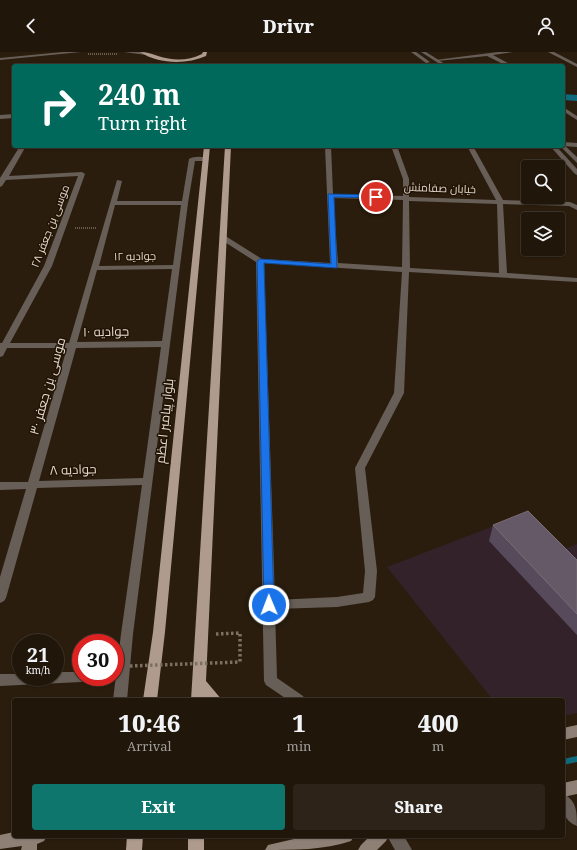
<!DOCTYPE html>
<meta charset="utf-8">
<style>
body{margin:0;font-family:"Noto Serif",Cairo,serif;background:#2d2318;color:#f1f3f6;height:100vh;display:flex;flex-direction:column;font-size:15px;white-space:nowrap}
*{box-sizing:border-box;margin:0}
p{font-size:13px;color:#a29f9c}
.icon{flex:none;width:22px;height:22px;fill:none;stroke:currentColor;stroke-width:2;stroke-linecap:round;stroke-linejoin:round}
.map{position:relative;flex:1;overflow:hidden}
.panel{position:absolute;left:12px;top:646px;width:553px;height:140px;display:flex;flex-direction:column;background:#20160a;border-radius:4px;box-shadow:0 1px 3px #0004,0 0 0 1px #3d352b}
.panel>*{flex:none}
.hud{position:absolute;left:12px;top:12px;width:553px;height:84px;border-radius:4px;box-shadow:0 1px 3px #0004,0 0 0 1px #3d352b;background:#00695c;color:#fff;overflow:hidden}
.buttons{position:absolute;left:521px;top:108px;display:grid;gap:8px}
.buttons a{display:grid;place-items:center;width:44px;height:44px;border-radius:4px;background:#20160a;box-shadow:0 1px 3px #0004,0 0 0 1px #3d352b;font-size:20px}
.speed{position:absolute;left:12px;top:582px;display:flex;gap:8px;font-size:20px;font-weight:700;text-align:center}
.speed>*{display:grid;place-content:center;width:52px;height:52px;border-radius:50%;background:#20160a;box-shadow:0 1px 3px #0004,0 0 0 1px #3d352b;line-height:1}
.speed small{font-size:10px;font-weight:400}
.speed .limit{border:6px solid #d22;background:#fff;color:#111}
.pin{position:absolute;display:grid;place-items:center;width:34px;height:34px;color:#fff;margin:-17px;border:2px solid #fff;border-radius:50%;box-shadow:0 1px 4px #0007}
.me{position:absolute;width:44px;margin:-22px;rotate:359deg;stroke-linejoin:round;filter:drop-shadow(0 0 3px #0008)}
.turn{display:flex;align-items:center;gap:14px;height:84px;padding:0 20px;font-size:18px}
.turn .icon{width:52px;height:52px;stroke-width:2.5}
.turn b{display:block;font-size:28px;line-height:34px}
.eta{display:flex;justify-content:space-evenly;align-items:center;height:68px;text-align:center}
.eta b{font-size:24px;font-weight:800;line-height:28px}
.action{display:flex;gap:8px;margin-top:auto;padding:8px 20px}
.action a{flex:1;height:46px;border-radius:4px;background:#0f766e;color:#fff;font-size:16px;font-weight:800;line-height:46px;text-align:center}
.action a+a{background:#2d2318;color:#f1f3f6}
header{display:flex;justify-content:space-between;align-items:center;height:52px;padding:0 20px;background:#20160a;font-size:18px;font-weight:800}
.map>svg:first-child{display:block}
.education{fill:#33222a}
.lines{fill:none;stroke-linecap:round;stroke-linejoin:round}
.stream{fill:#0f6a7c;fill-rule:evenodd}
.canal{fill:#0f6a7c;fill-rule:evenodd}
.path-far1{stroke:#7c7063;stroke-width:1.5;stroke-dasharray:1 1;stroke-linecap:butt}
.path{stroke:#7c7063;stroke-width:3.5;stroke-dasharray:2.5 2.5;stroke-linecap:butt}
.minor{fill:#675e57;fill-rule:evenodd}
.tertiary{fill:#675e57;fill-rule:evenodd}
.secondary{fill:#8f8076;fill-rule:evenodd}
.primary{fill:#ae9b8d;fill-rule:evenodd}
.path-bridge{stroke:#7c7063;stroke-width:3.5;stroke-dasharray:2.5 2.5;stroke-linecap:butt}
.wall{fill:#564a5b}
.building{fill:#655967;stroke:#796d78}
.route{fill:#1a73e8;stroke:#114b97}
.labels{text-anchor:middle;stroke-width:3;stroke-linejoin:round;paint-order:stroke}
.far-street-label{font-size:11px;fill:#e3d9cf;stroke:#221405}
.street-label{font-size:13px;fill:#e3d9cf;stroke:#221405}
</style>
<header><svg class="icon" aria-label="back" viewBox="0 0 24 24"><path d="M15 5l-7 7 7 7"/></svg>Drivr<svg class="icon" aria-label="person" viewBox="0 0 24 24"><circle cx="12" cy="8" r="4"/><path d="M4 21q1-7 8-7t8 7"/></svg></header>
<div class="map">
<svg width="577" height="798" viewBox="0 0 577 798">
<rect width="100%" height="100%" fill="#2b1d0d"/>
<polygon class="education" points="525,462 562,498 577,492 577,661 563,664 563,648 493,648 387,515"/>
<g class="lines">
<polygon class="stream" points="577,704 577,710 563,713 563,707"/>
<polygon class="canal" points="563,42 577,43 577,49 563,48"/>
<g class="path-far1">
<polyline points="88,2 117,2"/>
<polyline points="75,176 96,176"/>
</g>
<polyline class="path" points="216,582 240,581 240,610"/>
<g class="minor">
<polygon points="63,0 81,0 0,8 0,6"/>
<polygon points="124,0 140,0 148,2 146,3"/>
<polygon points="498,0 513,0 493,3 513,14 507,14 487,4 437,9 435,8"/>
<polygon points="548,0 554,0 577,12 577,15"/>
<polygon points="563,55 577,64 577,68 563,59"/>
<polygon points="14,62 14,66 0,67 0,63"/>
<polygon points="563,90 577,91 577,95 563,94"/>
<path d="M 20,94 L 26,94 L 9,124 L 82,120 L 85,122 L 52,214 L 10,291 L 69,291 L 117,128 L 122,129 L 117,149 L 182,149 L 189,107 C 193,104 205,104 209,107 L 206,109 L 195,109 L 188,151 L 133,582 L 127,648 L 113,648 L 121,582 L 142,433 L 37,436 L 6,546 L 4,549 L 0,551 L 0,525 L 26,437 L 0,438 L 0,430 L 28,430 L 67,296 L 7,296 L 3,304 L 0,305 L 0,291 L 2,291 L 44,214 L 78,124 L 6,128 L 2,134 L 0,135 L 0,126 ZM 115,153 L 181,153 L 173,213 L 99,214 ZM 172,217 L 162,289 L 77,290 L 97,218 ZM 161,295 L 143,426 L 39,429 L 76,296 Z"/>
<path d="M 325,94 L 331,94 L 333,142 L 403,144 L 403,127 L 391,94 L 397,94 L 409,127 L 409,145 L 496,148 L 467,94 L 473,94 L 503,148 L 570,150 L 577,153 L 577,158 L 569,154 L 503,152 L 507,221 L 577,226 L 577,230 L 409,220 L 404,341 L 365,416 L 377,519 L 375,545 L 373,548 L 369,550 L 337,555 L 275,557 L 277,626 L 303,644 L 305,648 L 288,648 L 266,633 L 264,629 L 256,210 L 220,187 L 224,185 L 227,185 L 262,207 L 330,211 ZM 333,146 L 403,148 L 402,215 L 338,211 ZM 409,149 L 497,152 L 499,221 L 410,216 ZM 264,211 L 402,220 L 394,341 L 355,416 L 365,519 L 363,541 L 337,545 L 275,548 Z"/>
<polygon points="55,620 81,620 81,625 88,625 86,629 81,630 0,634 0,622 21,622 21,625 55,625"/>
<path d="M 563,742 C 577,748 577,761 577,774 C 562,768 563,756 563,742 Z"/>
<polygon points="387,784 404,784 412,798 395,798"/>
</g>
<g class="tertiary">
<polygon points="411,0 416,0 430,10 426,11"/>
<polygon points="421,0 426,0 448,14 443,14"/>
<polygon points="563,92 577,105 577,111 560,94 563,94"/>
<polygon points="550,94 556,94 577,117 577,123 575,122"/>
</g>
<g class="secondary">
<polygon points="577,673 577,685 563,688 563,676"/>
<polygon points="577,728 577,742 563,745 563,731"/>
<polygon points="14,780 14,784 47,784 44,789 37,792 37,798 21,798 22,794 0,797 0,783"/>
<path d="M 307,784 L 354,784 L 351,789 C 324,798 294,798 265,798 L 268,793 Z"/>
<polygon points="370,784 389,784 386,789 377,798 358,798 361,793"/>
</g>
<g class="primary">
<path d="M 140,0 C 147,0 152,2 158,4 C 173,9 188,9 202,2 L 203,0 L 207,0 L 206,4 C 186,13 158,12 140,0 Z"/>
<polygon points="204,94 210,94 165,580 157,648 143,648 153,580"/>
<polygon points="225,94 231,94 206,629 222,648 206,648 205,646 205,648 191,648"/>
<polygon points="127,784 143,784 142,798 126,798"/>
<rect x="188" y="784" width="16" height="14"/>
</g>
<polyline class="path-bridge" points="130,614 240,610"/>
</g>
<polygon class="wall" points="493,473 577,508 577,583 489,489"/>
<polygon class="building" points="528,459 577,508 577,562 493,473"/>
<polygon class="route" points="328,142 376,143 379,145 376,146 334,145 337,216 264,211 274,553 273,556 269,557 265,556 264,553 257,209 260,207 331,212"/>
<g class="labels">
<g class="far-street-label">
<text transform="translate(440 136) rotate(2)" y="4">خیابان صفامنش</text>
<text transform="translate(50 174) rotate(-69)" y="4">موسی بن جعفر ۲۸</text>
<text transform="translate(135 204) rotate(-1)" y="4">جوادیه ۱۲</text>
</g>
<g class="street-label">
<text transform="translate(106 279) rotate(-1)" y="5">جوادیه ۱۰</text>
<text transform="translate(47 334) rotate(-74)" y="5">موسی بن جعفر ۳۰</text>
<text transform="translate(164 369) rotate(-84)" y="5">بلوار پیامبر اعظم</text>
<text transform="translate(73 417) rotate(-2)" y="5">جوادیه ۸</text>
</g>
</g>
</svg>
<div class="buttons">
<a><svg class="icon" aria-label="search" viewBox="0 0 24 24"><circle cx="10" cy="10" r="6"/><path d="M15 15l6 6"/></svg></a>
<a><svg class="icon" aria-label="layers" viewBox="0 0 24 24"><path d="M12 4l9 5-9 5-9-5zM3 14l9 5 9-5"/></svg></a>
</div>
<div class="speed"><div>21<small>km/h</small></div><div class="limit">30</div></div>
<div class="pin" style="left:376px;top:145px;background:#d93025"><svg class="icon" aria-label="arrive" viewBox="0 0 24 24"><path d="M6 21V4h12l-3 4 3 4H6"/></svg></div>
<svg class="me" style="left:269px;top:553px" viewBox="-20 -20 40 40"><circle r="17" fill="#1a73e8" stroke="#fff" stroke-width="3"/><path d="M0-11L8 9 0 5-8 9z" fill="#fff"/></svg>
<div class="hud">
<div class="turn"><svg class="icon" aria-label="right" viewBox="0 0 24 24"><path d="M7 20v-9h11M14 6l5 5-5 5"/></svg><div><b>240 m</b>Turn right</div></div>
</div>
<section class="panel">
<div class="eta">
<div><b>10:46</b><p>Arrival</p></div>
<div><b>1</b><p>min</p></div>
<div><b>400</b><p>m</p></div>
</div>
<div class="action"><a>Exit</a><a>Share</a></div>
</section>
</div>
